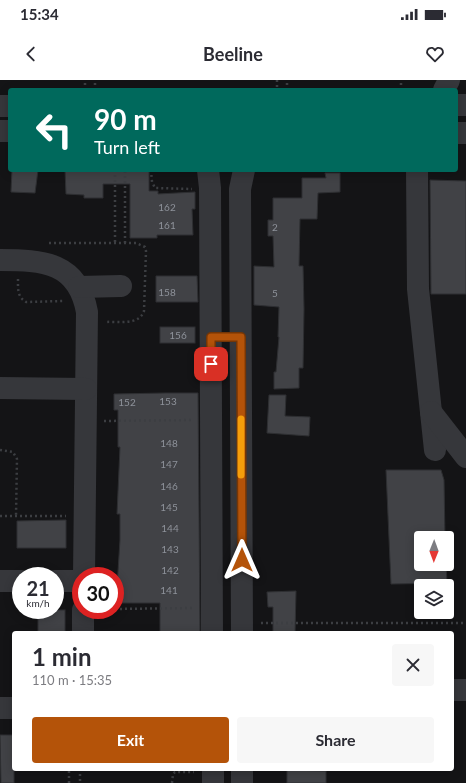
<!DOCTYPE html>
<meta charset="utf-8">
<style>
body{margin:0;font-family:Lato,sans-serif;background:#f7f7f7;color:#2b2b33;height:100vh;display:flex;flex-direction:column;font-size:15px;white-space:nowrap}
*{box-sizing:border-box;margin:0}
p{font-size:13px;color:#7c7c81}
.icon{flex:none;width:22px;height:22px;fill:none;stroke:currentColor;stroke-width:2;stroke-linecap:round;stroke-linejoin:round}
.map{position:relative;flex:1;overflow:hidden}
.details{position:absolute;left:12px;top:551px;width:442px;height:140px;display:flex;flex-direction:column;background:#fff;border-radius:4px;box-shadow:0 2px 10px #0003}
.details>*{flex:none}
.banner{position:absolute;left:8px;top:8px;width:450px;height:84px;border-radius:4px;box-shadow:0 2px 10px #0003;background:#00695c;color:#fff;overflow:hidden}
.needle{width:26px;rotate:181deg}
.controls{position:absolute;left:414px;top:451px;display:grid;gap:8px}
.controls a{display:grid;place-items:center;width:40px;height:40px;border-radius:4px;background:#fff;box-shadow:0 2px 10px #0003;font-size:20px}
.speed{position:absolute;left:12px;top:487px;display:flex;gap:8px;font-size:20px;font-weight:700;text-align:center}
.speed>*{display:grid;place-content:center;width:52px;height:52px;border-radius:50%;background:#fff;box-shadow:0 2px 10px #0003;line-height:1}
.speed small{font-size:10px;font-weight:400}
.speed .limit{border:6px solid #d22;background:#fff;color:#111}
.pin{position:absolute;display:grid;place-items:center;width:34px;height:34px;color:#fff;margin:-17px;border-radius:8px;box-shadow:0 2px 6px #0006}
.me{position:absolute;width:44px;margin:-22px;rotate:0deg;stroke-linejoin:round;filter:drop-shadow(0 0 3px #0008)}
.turn{display:flex;align-items:center;gap:14px;height:84px;padding:0 20px;font-size:18px}
.turn .icon{width:52px;height:52px;stroke-width:2.5}
.turn b{display:block;font-size:28px;line-height:34px}
.round{display:grid;place-items:center;flex:none;width:42px;height:42px;border-radius:4px;background:#f7f7f7}
.summary{display:flex;align-items:center;justify-content:space-between;height:68px;padding:0 20px}
h1{font-size:24px;font-weight:700;line-height:30px}
.button{display:flex;gap:8px;margin-top:auto;padding:8px 20px}
.button a{flex:1;height:46px;border-radius:4px;background:#b45309;color:#fff;font-size:16px;font-weight:700;line-height:46px;text-align:center}
.button a+a{background:#f7f7f7;color:#2b2b33}
.status{display:flex;justify-content:space-between;align-items:center;height:28px;padding:0 20px;background:#fff;direction:ltr}
.status svg{height:11px;fill:currentColor}
header{display:flex;justify-content:space-between;align-items:center;height:52px;padding:0 20px;background:#fff;font-size:18px;font-weight:700}
.map>svg:first-child{display:block}
.building{fill:#414246;stroke:#2e2f32}
.lines{fill:none;stroke-linecap:round;stroke-linejoin:round}
.path{stroke:#3c3e42;stroke-width:2.5;stroke-dasharray:2 3;stroke-linecap:butt}
.minor{stroke:#36373b;stroke-width:22}
.route-casing{stroke:#753606;stroke-width:10}
.route{stroke:#b45309;stroke-width:7}
.slow{stroke:#f59e0b;stroke-width:7}
.labels{text-anchor:middle;stroke-width:3;stroke-linejoin:round;paint-order:stroke}
.number-label{font-size:10px;fill:#8e929a}
</style>
<div class="status"><b>15:34</b><svg viewBox="0 0 49 12"><path d="M0 12V9h3v3zM5 12V6h3v6zM10 12V3h3v9zM15 12V0h3v12zM26 1h20v11H26zM47 4h2v5h-2z"/></svg></div>
<header><svg class="icon" aria-label="back" viewBox="0 0 24 24"><path d="M15 5l-7 7 7 7"/></svg>Beeline<svg class="icon" aria-label="heart" viewBox="0 0 24 24"><path d="M12 20l-8-8c-3-5 5-10 8-4 3-6 11-1 8 4z"/></svg></header>
<div class="map">
<svg width="466" height="703" viewBox="0 0 466 703">
<rect width="100%" height="100%" fill="#141416"/>
<g class="building">
<polygon points="12,90 38,90 35,113 11,112"/>
<polygon points="65,90 149,90 149,111 158,111 158,114 195,112 195,129 192,129 193,155 157,155 157,158 130,158 130,104 103,104 103,118 84,118 84,115 66,114"/>
<polygon points="325,93 340,93 340,112 318,113 317,139 300,139 299,186 303,186 304,229 303,288 299,288 299,308 274,309 274,292 276,292 279,257 278,257 279,227 254,225 254,186 274,187 273,156 268,156 268,140 273,140 273,118 302,118 302,98 326,98"/>
<polygon points="430,100 466,101 466,214 431,214"/>
<polygon points="156,196 197,196 198,222 156,222"/>
<rect x="160" y="247" width="35" height="16"/>
<polygon points="165,313 198,313 200,553 160,553 160,523 116,523 120,460 120,434 117,434 120,367 118,367 118,330 114,330 114,314"/>
<polygon points="269,315 286,315 285,336 310,337 309,356 267,353"/>
<polygon points="386,390 441,390 444,400 445,458 421,458 421,484 446,484 447,503 391,504"/>
<polygon points="66,440 66,468 17,468 17,441"/>
<polygon points="296,511 295,553 273,553 273,527 268,527 267,512"/>
<rect x="38" y="530" width="27" height="23"/>
<polygon points="0,655 14,655 14,703 1,703"/>
<polygon points="287,690 326,691 326,703 287,703"/>
</g>
<g class="lines">
<g class="path">
<polyline points="277,0 277,10"/>
<polyline points="85,10 85,0"/>
<polyline points="95,10 95,0"/>
<polyline points="287,10 287,0"/>
<polyline points="401,10 401,0"/>
<polyline points="115,90 115,163"/>
<polyline points="151,90 152,102 155,108 192,109"/>
<path d="M 49,163 L 136,163 L 145,167 L 146,171 L 144,231 C 139,246 118,241 105,242"/>
<polyline points="125,163 125,90"/>
<path d="M 18,199 C 18,208 17,217 26,222 L 64,221"/>
<polyline points="104,341 193,340"/>
<polyline points="0,370 13,372 17,379 16,436"/>
<polyline points="0,436 66,436"/>
<polyline points="115,529 194,528"/>
<polyline points="261,543 466,543"/>
<polyline points="80,689 80,703"/>
<polyline points="69,703 69,689"/>
<polyline points="172,703 173,694 175,692 194,692"/>
</g>
<g class="minor">
<polyline points="444,10 449,0"/>
<polyline points="456,25 466,25"/>
<polyline points="0,26 10,26"/>
<polyline points="0,51 10,51"/>
<polyline points="456,53 466,53"/>
<polyline points="208,90 210,108 212,553"/>
<polyline points="417,90 418,209 435,370"/>
<path d="M 0,180 C 43,180 78,182 87,232 L 84,496"/>
<polyline points="79,207 121,206"/>
<polyline points="0,308 86,309"/>
<polyline points="431,332 466,377"/>
<polyline points="0,501 21,501"/>
<polyline points="55,501 81,501"/>
<polyline points="83,553 83,530"/>
<polyline points="242,553 240,109 244,90"/>
<polyline points="452,610 466,610"/>
<polyline points="0,628 14,628"/>
<polyline points="213,689 213,703"/>
<polyline points="242,689 242,703"/>
</g>
</g>
<g class="lines">
<defs>
<polyline id="route" points="211,284 211,257 241,257 242,480"/>
</defs>
<use href="#route" class="route-casing"/>
<use href="#route" class="route"/>
<polyline class="slow" points="241,339 241,395"/>
</g>
<g class="labels">
<g class="number-label">
<text x="167" y="131">162</text>
<text x="167" y="149">161</text>
<text x="275" y="151">2</text>
<text x="167" y="216">158</text>
<text x="275" y="217">5</text>
<text x="178" y="259">156</text>
<text x="168" y="325">153</text>
<text x="127" y="326">152</text>
<text x="169" y="367">148</text>
<text x="169" y="388">147</text>
<text x="169" y="410">146</text>
<text x="169" y="431">145</text>
<text x="170" y="452">144</text>
<text x="170" y="473">143</text>
<text x="170" y="494">142</text>
<text x="169" y="514">141</text>
</g>
</g>
</svg>
<div class="controls">
<a><svg class="needle" viewBox="-14 -14 28 28"><path d="M0-13l5 13h-10z" fill="#e53935"/><path d="M0 13l5-13h-10z" fill="#7c7c81"/></svg></a>
<a><svg class="icon" aria-label="layers" viewBox="0 0 24 24"><path d="M12 4l9 5-9 5-9-5zM3 14l9 5 9-5"/></svg></a>
</div>
<div class="speed"><div>21<small>km/h</small></div><div class="limit">30</div></div>
<div class="pin" style="left:211px;top:284px;background:#d93025"><svg class="icon" aria-label="arrive" viewBox="0 0 24 24"><path d="M6 21V4h12l-3 4 3 4H6"/></svg></div>
<svg class="me" style="left:242px;top:480px" viewBox="-20 -20 40 40"><path d="M0-17L14 15 0 8-14 15z" fill="#b45309" stroke="#fff" stroke-width="4"/></svg>
<div class="banner">
<div class="turn"><svg class="icon" aria-label="left" viewBox="0 0 24 24"><path d="M17 20v-9H6M10 6l-5 5 5 5"/></svg><div><b>90 m</b>Turn left</div></div>
</div>
<section class="details">
<div class="summary"><div><h1>1 min</h1><p>110 m · 15:35</p></div><a class="round"><svg class="icon" aria-label="close" viewBox="0 0 24 24"><path d="M6 6l12 12M18 6L6 18"/></svg></a></div>
<div class="button"><a>Exit</a><a>Share</a></div>
</section>
</div>
